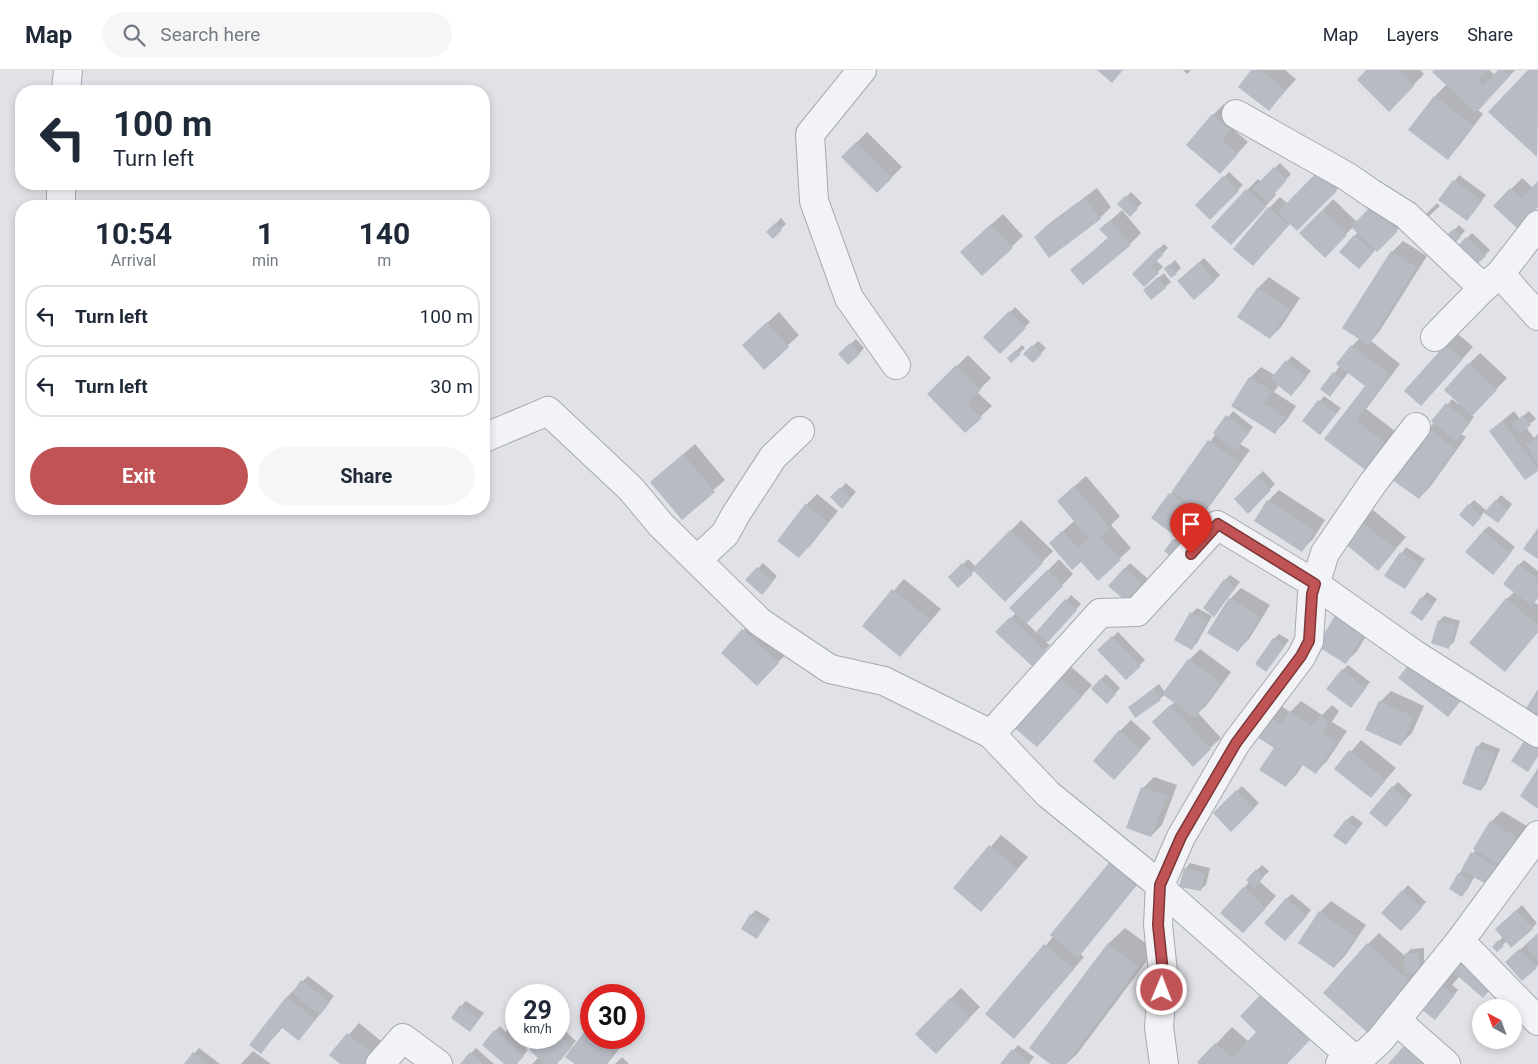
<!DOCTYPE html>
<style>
body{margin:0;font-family:Roboto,sans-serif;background:#f6f6f7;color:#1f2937;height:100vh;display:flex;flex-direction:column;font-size:19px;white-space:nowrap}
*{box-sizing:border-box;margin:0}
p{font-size:16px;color:#747a83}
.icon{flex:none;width:28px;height:28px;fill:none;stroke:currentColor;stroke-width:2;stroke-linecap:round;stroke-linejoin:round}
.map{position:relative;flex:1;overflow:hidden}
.drawer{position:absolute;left:15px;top:130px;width:475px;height:315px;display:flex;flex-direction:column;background:#fff;border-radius:20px;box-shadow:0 2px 8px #0003}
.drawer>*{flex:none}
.banner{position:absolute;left:15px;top:15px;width:475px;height:105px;border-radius:20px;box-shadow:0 2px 8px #0003;background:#fff;color:#1f2937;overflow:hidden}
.needle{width:32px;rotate:319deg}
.controls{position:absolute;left:1472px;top:929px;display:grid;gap:10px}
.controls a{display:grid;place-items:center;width:50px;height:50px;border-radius:50%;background:#fff;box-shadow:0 2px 8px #0003;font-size:25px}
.speed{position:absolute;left:505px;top:914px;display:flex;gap:10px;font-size:25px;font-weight:700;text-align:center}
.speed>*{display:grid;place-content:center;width:65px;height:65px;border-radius:50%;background:#fff;box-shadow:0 2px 8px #0003;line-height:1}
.speed small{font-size:12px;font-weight:400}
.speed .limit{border:8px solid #d22;background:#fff;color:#111}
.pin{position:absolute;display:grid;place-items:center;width:42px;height:42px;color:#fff;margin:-51px -21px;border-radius:50% 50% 50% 0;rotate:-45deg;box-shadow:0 0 5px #0007}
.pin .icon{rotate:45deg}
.me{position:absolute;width:55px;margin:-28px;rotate:1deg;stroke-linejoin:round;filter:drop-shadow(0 0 4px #0008)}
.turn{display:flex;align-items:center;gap:18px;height:105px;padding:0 15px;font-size:22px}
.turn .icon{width:65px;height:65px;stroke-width:2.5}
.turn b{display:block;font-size:35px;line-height:42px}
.eta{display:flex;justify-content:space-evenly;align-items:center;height:85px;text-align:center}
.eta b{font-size:30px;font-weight:700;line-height:35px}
.primary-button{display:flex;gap:10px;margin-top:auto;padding:10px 15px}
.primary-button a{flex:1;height:58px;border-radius:30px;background:#bf5355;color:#fff;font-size:20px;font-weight:700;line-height:58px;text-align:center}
.primary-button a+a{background:#f6f6f7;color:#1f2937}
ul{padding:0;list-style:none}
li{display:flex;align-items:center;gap:15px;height:62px;margin:0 10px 8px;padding:0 5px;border:2px solid #e0e1e3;border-radius:20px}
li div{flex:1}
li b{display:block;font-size:19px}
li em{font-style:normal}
header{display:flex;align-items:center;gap:30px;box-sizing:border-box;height:70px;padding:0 25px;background:#fff;border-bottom:1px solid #e0e1e3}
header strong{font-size:24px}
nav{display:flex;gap:28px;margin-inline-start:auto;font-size:18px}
.search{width:350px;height:45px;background:#f6f6f7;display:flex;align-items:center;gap:12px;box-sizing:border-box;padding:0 18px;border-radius:28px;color:#747a83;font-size:19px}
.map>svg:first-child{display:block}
.shadow{fill:#0003}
.building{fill:#b8bbc4}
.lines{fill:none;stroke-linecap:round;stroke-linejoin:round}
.minor-casing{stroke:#a6a9b1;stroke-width:30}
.minor{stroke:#f2f3f6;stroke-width:28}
.route-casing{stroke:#7c3637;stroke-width:12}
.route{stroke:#bf5355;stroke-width:9}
</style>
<header>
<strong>Map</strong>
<div class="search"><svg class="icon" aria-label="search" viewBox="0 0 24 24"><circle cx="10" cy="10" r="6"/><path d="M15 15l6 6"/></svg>Search here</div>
<nav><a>Map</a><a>Layers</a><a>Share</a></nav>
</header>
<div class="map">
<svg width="1538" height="994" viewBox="0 0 1538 994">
<rect width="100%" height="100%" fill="#e0e2e7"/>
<g class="shadow">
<polygon points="1183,0 1191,0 1187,4"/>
<polygon points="1253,0 1285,0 1296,9 1269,40"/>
<polygon points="1368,0 1420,0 1424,4 1389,40"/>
<polygon points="1435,0 1489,0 1495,5 1500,0 1515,0 1478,40 1483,44 1458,77 1448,88 1435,26 1447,14"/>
<polygon points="1530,0 1538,0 1537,86 1490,42"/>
<polygon points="1224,34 1240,48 1232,58 1248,72 1220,102 1213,45"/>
<polygon points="867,62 902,97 877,122 842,87"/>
<polygon points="1329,91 1347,109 1297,159 1291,153 1253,194 1269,138 1280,127 1288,134"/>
<polygon points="1280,93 1291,104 1274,123 1276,125 1242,162 1247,120 1258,109 1261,112"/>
<polygon points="1229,102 1243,115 1210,148 1196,135"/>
<polygon points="1459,105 1486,125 1472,144 1440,130"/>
<polygon points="1522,108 1533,118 1538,113 1538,136 1495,136"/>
<polygon points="1097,118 1111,137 1100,148 1035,167 1046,156"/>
<polygon points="1131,122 1142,133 1130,145 1119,134"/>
<polygon points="1384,125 1408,149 1377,180 1376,179 1364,192 1340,182 1358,162 1353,157 1325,186 1301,163 1333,129 1357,152"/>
<polygon points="1437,133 1440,136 1428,147 1426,144"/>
<polygon points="1122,140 1141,163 1130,174 1072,200 1109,167 1101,159"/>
<polygon points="1003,144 1023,166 982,204 973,171"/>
<polygon points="781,148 786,154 773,167 768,162"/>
<polygon points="1459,155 1465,161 1449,177 1443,171"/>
<polygon points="1472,163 1490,180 1474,196 1456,179"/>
<polygon points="1403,171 1427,186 1379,262 1371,271 1400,294 1366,339 1399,364 1378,390 1326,369 1366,316 1349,302 1330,326 1322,319 1340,296 1352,276 1360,268 1392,182"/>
<polygon points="1164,174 1168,178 1156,190 1163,197 1144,215 1133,204"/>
<polygon points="1204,188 1220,205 1214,211 1184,206"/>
<polygon points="1175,190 1181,198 1176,203 1166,199"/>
<polygon points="1164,203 1171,212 1151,228 1149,215"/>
<polygon points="1269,207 1300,228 1281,257 1270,268 1239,247 1258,218"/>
<polygon points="1015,237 1030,252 1000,282 985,267"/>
<polygon points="779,242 799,265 764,298 755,264"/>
<polygon points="1458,264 1473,277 1421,335 1447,275"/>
<polygon points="856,269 864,278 859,284 845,279"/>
<polygon points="1038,271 1046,278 1033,291 1025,284"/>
<polygon points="1022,275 1025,278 1011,291 1009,288"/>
<polygon points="1480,283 1507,308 1471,345 1474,347 1461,364 1466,367 1430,417 1419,428 1429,359 1452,329 1458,334 1460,333 1469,294"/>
<polygon points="968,285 991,308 977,322 992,336 965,361 929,324"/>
<polygon points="1292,286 1311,301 1296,319 1279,315 1274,322 1296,336 1286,351 1275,362 1233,336 1250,308 1261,297 1275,305"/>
<polygon points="1324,326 1341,338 1320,364 1304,351"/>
<polygon points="1233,341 1253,357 1240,374 1250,380 1214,430 1193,458 1183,468 1191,475 1183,485 1174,470 1178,466 1153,448"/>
<polygon points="1514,341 1520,349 1529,341 1536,349 1526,357 1534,368 1538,364 1538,399 1490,361"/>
<polygon points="695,374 725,410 682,448 651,412"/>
<polygon points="1263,401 1275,414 1248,442 1235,429"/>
<polygon points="1086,406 1120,446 1111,455 1131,478 1098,509 1062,462 1075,450 1069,421"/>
<polygon points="846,413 856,422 842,437 832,427"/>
<polygon points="1279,420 1325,450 1313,469 1302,480 1268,431"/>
<polygon points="817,424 838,441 810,476 799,486 806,435"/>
<polygon points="1501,425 1512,434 1503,446 1498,451 1485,441 1478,450 1469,435 1474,430 1487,441"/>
<polygon points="1373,440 1406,467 1378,499 1345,472"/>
<polygon points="1021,450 1053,481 1005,530 975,500 958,516 950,507 968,489 976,497"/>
<polygon points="1489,456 1515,477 1498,498 1483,461"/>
<polygon points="1406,477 1425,489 1405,517 1386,506"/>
<polygon points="1059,489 1073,504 1026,552 1037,563 1071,525 1081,534 1046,572 1050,575 1032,594 997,562 1016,543 1011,538"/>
<polygon points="1524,490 1538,501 1538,528 1534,532 1538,535 1538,562 1505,600 1507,529 1515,521 1519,495"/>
<polygon points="763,493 777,506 767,518 747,510"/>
<polygon points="1130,493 1148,509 1133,526 1109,516"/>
<polygon points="1230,505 1240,512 1214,545 1225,510"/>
<polygon points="904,509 941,539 900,586 863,556"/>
<polygon points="1241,518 1270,535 1249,569 1238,580 1209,562 1230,529"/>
<polygon points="1427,522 1437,529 1427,544 1411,542"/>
<polygon points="1197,538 1212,546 1197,573 1192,578 1192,543"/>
<polygon points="1444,546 1460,551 1454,572 1448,577 1439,551"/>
<polygon points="1377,548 1357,581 1346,592 1318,576"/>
<polygon points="754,549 789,581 768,603 722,583"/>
<polygon points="1118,562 1145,590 1126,608 1099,580"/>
<polygon points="1279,564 1289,570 1266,600 1274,569"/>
<polygon points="1200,579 1231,602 1206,636 1198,643 1221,668 1210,678 1164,641 1175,632 1165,625 1135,646 1129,637 1159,614 1165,622 1189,590"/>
<polygon points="1069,595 1092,615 1047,665 1014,656"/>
<polygon points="1348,595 1370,612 1356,631 1343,600"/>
<polygon points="1106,604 1120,618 1112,627 1100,610"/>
<polygon points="1391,621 1424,636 1412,663 1401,674 1380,632"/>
<polygon points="1301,631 1322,645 1332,635 1339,641 1332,652 1347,661 1327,691 1316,702 1303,694 1297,704 1286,715 1267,645 1278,634 1290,642"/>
<polygon points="1131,650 1151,668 1125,697 1120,661"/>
<polygon points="1361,670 1396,698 1371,726 1336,699"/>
<polygon points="1482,672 1500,679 1486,714 1481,720 1477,677"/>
<polygon points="1154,707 1177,715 1162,755 1151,766 1143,718"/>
<polygon points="1398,712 1412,725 1391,750 1393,717"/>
<polygon points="1242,716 1259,733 1231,761 1215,743"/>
<polygon points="1502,741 1530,758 1493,808 1475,806 1467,820 1462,825 1459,804 1476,779 1491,752"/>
<polygon points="1352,745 1363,753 1346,774 1347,750"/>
<polygon points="1001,765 1028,787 981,840 955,818"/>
<polygon points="1190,793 1210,798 1206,815 1200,820 1185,799"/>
<polygon points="1262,795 1269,801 1259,811 1276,826 1254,851 1222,843 1249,812 1247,810"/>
<polygon points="1150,799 1080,884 1084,887 1025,956 987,943 1053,867"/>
<polygon points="1408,815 1426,832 1406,854 1383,843"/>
<polygon points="1292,824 1311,840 1291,864 1286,829"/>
<polygon points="1331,831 1366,855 1345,886 1334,897 1320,842"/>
<polygon points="1522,835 1537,853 1532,858 1507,871 1497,880 1493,877 1503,867 1502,854"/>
<polygon points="756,840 770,849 757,868 751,845"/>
<polygon points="1125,858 1155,880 1077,984 1066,994 1053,994 1108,874"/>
<polygon points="1379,863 1406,887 1406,884 1411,879 1424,878 1424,897 1379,950 1368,874"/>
<polygon points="1538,864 1538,895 1522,909 1506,892"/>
<polygon points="1454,900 1460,906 1452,915 1458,920 1440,943 1419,936"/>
<polygon points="308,906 334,926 309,958 298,969 283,957 261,982 251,975 287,927"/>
<polygon points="961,918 980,937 947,971 917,964"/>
<polygon points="1519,922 1526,943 1514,953 1514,938 1499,938"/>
<polygon points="466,931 484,943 470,961 461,936"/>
<polygon points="516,951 516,968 534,968 525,977 528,980 516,994 506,994 495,961 500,956 506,962"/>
<polygon points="359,953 387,976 371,994 342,994 331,985"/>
<polygon points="559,955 576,971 556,994 532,994 539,987 530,980 541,968 559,968"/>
<polygon points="591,957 591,968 617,968 624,973 607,994 577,994 586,962"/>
<polygon points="1232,957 1249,972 1287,994 1201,994 1199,992"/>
<polygon points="1018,975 1034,987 1029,994 1002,994"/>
<polygon points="199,978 220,994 185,994"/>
<polygon points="476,978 494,994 461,994"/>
<polygon points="253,981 271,994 241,994"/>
<polygon points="622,987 629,994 615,994"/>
</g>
<g class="building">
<polygon points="1097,0 1123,0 1112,13"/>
<polygon points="1251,0 1260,0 1286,20 1269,41 1238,17"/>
<polygon points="1366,0 1398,0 1414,16 1389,42 1357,10"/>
<polygon points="1434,0 1487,0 1477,10 1483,16 1498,0 1503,0 1510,6 1476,43 1432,2"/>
<polygon points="1528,0 1538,0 1537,87 1488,42"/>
<polygon points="1434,26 1473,55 1448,90 1408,60"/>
<polygon points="1212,44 1230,60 1222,69 1238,84 1220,104 1186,75"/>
<polygon points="856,72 892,108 877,123 841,87"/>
<polygon points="1274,97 1287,110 1267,132 1253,118"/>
<polygon points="1318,101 1337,121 1297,161 1278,142"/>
<polygon points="1223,106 1239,121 1210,150 1195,135"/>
<polygon points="1453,110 1482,131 1467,151 1438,130"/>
<polygon points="1538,111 1538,137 1518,159 1493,136 1510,118 1522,128"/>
<polygon points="1246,119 1266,137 1231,175 1211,157"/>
<polygon points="1125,126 1138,139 1130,147 1117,134"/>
<polygon points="1085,128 1101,149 1049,188 1034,167"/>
<polygon points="1372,135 1398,161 1377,182 1351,157"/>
<polygon points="1268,137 1289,155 1253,196 1233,179"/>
<polygon points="1322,140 1347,165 1325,188 1299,163"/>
<polygon points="1110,150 1131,175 1083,215 1070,200 1108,168 1099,159"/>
<polygon points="775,153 782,160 773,169 766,162"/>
<polygon points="991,154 1013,178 982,206 960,182"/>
<polygon points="1453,159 1461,167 1449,179 1441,171"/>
<polygon points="1354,165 1374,182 1359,199 1339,182"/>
<polygon points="1466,167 1486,186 1474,197 1455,179"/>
<polygon points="1158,178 1164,184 1151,196 1159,203 1144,217 1132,204"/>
<polygon points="1391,181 1417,197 1368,275 1342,258"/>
<polygon points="1199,192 1215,211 1194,230 1177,211"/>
<polygon points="1169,194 1177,204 1171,208 1164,199"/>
<polygon points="1158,207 1166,218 1151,230 1143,220"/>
<polygon points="1257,218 1290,239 1270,269 1237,247"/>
<polygon points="1009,241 1026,258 1000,284 983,267"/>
<polygon points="767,252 789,277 764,300 742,275"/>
<polygon points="850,273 860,284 848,295 838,284"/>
<polygon points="1446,274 1463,289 1421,336 1404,321"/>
<polygon points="1032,275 1042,284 1033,293 1023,284"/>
<polygon points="1351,275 1390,305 1356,350 1389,375 1368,402 1324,369 1365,316 1336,294"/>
<polygon points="1016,280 1021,284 1011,293 1007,288"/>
<polygon points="1286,290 1307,307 1291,326 1270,309"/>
<polygon points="1468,293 1497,320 1472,346 1444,320"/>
<polygon points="956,295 981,320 967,333 982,348 965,363 927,324"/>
<polygon points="1333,302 1343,309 1330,327 1320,319"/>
<polygon points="1249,307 1272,321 1264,334 1286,347 1275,364 1231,336"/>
<polygon points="1318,330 1336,343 1320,365 1302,351"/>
<polygon points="1446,333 1470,353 1456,371 1431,351"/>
<polygon points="1226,345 1249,363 1235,381 1213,363"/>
<polygon points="1523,345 1531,355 1520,364 1512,355"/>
<polygon points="1502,351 1538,399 1538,401 1525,410 1489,361"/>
<polygon points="1428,358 1456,379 1419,429 1391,409"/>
<polygon points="1538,367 1538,395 1526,374"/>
<polygon points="1208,370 1239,392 1203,443 1172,421"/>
<polygon points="683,384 715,422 682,450 650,412"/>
<polygon points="1257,406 1271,420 1248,444 1234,429"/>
<polygon points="1074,416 1110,458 1100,467 1121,490 1098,511 1081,492 1072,500 1049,473 1062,461 1078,478 1089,469 1057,431"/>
<polygon points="840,417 851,428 842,439 830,427"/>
<polygon points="1169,423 1200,446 1182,471 1151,448"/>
<polygon points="1267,430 1315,461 1302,482 1254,451"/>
<polygon points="1495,430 1508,440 1498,453 1484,443"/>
<polygon points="805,434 828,452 799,488 777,471"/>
<polygon points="1468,434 1482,446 1473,457 1459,445"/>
<polygon points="1361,451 1396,479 1378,501 1344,473"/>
<polygon points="1538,458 1538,489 1523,479"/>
<polygon points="1010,460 1043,493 1005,532 972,499"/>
<polygon points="1483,461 1511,483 1493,505 1465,482"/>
<polygon points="1173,469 1187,481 1178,492 1164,481"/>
<polygon points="1400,482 1421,495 1405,519 1384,506"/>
<polygon points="962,493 973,504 958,518 948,507"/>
<polygon points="1518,494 1538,509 1538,528 1532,536 1503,514"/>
<polygon points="757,497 773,512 762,525 745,510"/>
<polygon points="1124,498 1143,515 1128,533 1108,516"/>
<polygon points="1047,500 1063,516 1026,554 1009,538"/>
<polygon points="1224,509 1235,518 1214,547 1203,538"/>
<polygon points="892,519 931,550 900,587 862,556"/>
<polygon points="1421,527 1433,535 1422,551 1410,543"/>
<polygon points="1229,528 1260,547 1238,582 1207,563"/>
<polygon points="1506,528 1538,555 1538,562 1505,602 1469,573"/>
<polygon points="1065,529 1077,540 1048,572 1036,562"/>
<polygon points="1190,542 1207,552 1192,580 1174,570"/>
<polygon points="1337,542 1367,559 1346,594 1317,576"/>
<polygon points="1010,547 1045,581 1032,596 995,562"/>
<polygon points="1438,550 1456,556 1449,579 1431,573"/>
<polygon points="742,559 779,593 757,616 721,583"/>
<polygon points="1112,566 1141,596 1126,610 1097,580"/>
<polygon points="1273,568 1285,576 1266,602 1255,594"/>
<polygon points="1188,589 1221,613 1195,648 1162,624"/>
<polygon points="1413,589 1463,628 1448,647 1398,608"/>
<polygon points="1342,599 1366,618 1351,638 1326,619"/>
<polygon points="1057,605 1082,627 1037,677 1012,656"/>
<polygon points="1100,609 1116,624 1107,634 1091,619"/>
<polygon points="1154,619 1161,630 1135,648 1128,637"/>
<polygon points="1538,619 1538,648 1525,640"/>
<polygon points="1379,631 1414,647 1401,676 1365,660"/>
<polygon points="1170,635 1211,679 1193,697 1152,652"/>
<polygon points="1289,641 1312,656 1320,645 1329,652 1322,663 1337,672 1316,704 1301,694 1286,717 1259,700 1274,678 1253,664 1266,644 1281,654"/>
<polygon points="1119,660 1141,680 1114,710 1093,691"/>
<polygon points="1530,662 1538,667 1538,686 1528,702 1511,691"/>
<polygon points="1476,676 1495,684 1481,721 1462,714"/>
<polygon points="1349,680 1386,710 1371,728 1334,699"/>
<polygon points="1538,698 1538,739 1520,726"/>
<polygon points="1392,716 1408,731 1386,757 1369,743"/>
<polygon points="1141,717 1167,726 1151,767 1126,758"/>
<polygon points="1236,720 1254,739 1231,762 1213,743"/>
<polygon points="1346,749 1358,759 1346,775 1333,766"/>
<polygon points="1490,751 1520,769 1503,796 1473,779"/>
<polygon points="989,775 1018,799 981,842 953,818"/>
<polygon points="1471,782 1498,798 1488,815 1461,800"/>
<polygon points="1112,789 1140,811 1078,888 1050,865"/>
<polygon points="1184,798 1205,803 1201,821 1179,817"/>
<polygon points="1256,799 1264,807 1254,818 1246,810"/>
<polygon points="1458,803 1471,811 1462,827 1449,819"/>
<polygon points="1243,817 1266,838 1243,863 1220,843"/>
<polygon points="1402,820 1422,838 1401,861 1381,843"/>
<polygon points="1286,828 1307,846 1285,871 1264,853"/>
<polygon points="1516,840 1533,859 1511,878 1495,859"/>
<polygon points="1319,841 1356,867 1334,898 1298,873"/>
<polygon points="750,844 766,854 757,869 741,859"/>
<polygon points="1538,863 1538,890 1525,875"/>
<polygon points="1498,870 1504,876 1497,882 1492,877"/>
<polygon points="1108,873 1139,897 1066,994 1050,994 1029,978"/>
<polygon points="1367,873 1412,913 1368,963 1323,923"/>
<polygon points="1044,874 1074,899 1014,969 985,944"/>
<polygon points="1519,879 1537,898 1522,911 1505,892"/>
<polygon points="1405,883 1419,883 1420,904 1404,903"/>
<polygon points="1466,885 1497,912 1483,928 1452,901"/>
<polygon points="301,910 330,932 320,945 292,923"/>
<polygon points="1437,912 1454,926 1435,950 1417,936"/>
<polygon points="1263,922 1312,968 1287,994 1199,994 1197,992 1215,973 1232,988 1256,962 1240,946"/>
<polygon points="286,927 315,949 299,971 281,957 261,984 249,975"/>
<polygon points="950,928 970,948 936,984 915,964"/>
<polygon points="460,935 479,949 470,962 451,948"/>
<polygon points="516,949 516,968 535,968 525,979 506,961"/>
<polygon points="494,960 524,986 517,994 504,994 482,975"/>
<polygon points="585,961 614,984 606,994 575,994 565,987"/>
<polygon points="347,963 377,987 371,994 340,994 329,985"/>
<polygon points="559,965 572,977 557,994 545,994 529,980 540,968 559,968"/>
<polygon points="1410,969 1439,994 1388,994"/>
<polygon points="1012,979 1030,993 1029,994 1000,994"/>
<polygon points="193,982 208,994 184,994"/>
<polygon points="470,982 484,994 460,994"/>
</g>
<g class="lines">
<defs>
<g id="minor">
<polyline points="862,0 810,64 814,131 849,228 896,295"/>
<polyline points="66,21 68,0"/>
<polyline points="1236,44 1348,107 1371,123 1406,145 1483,218"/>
<polyline points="61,114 61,136"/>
<polyline points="1500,204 1538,246"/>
<polyline points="1435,267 1483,218 1500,204 1538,155"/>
<polyline points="484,368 548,341 631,419 661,455 760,552 830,599 884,611 991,664 1048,724 1160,815 1168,825 1353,988"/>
<polyline points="697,490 725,464 736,444 773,387 800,361"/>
<polyline points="991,664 1100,543 1137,542 1217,455 1315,514 1414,584 1538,663"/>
<polyline points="1460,871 1538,951"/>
<polyline points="1396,950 1446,994"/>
<polyline points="380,994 403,968 438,994"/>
<polyline points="1164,994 1159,957 1163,902 1158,855 1160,815 1181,767 1236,673 1301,587 1309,571 1312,524 1325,483 1373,413 1416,357"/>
<polyline points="1340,994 1366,983 1380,970 1460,871 1538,765"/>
</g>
</defs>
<use href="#minor" class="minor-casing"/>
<use href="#minor" class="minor"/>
</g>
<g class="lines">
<defs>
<polyline id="route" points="1162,920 1163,902 1158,855 1160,815 1181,767 1236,673 1301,586 1309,571 1312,524 1315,514 1218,454 1191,484"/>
</defs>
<use href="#route" class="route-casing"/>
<use href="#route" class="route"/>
</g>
</svg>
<div class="controls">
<a><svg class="needle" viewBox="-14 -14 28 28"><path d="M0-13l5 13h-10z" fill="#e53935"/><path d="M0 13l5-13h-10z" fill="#747a83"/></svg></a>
</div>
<div class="speed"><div>29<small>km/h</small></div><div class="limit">30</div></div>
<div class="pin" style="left:1191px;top:484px;background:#d93025"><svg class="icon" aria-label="arrive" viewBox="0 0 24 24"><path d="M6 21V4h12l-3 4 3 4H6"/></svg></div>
<svg class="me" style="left:1162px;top:920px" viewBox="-20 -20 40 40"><circle r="17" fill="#bf5355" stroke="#fff" stroke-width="3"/><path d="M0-11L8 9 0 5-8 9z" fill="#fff"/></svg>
<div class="banner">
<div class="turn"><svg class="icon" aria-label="left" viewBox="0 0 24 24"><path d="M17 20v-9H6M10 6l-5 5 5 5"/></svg><div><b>100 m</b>Turn left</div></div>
</div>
<section class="drawer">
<div class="eta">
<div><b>10:54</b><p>Arrival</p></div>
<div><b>1</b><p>min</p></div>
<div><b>140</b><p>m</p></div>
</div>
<ul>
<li><svg class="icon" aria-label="left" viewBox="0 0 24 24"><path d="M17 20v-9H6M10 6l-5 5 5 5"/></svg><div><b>Turn left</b></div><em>100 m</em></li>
<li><svg class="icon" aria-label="left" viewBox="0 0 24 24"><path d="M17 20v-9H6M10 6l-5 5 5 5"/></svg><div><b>Turn left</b></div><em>30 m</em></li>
</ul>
<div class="primary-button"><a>Exit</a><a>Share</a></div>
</section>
</div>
